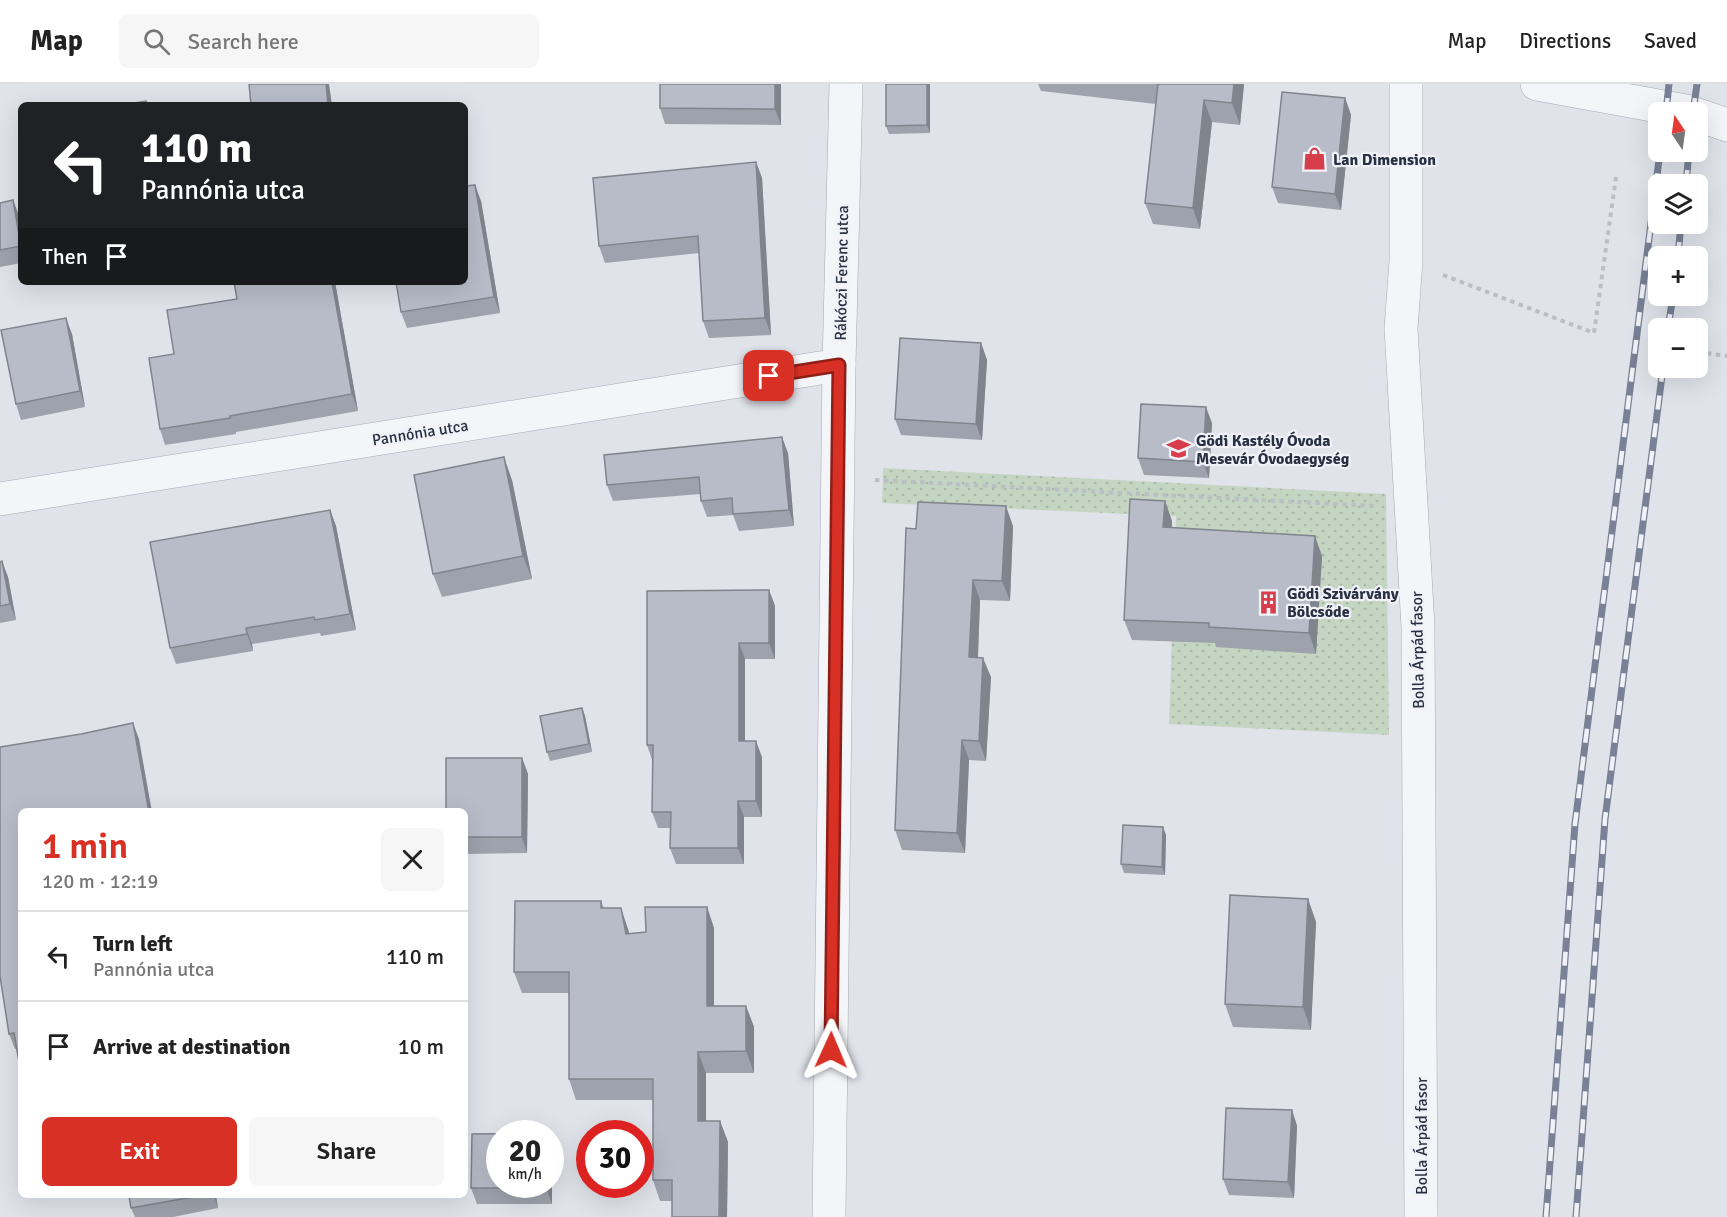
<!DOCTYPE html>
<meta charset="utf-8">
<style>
body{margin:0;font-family:Signika,sans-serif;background:#f6f6f6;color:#222;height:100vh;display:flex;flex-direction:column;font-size:22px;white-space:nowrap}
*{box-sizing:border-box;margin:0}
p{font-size:20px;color:#767676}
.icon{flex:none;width:33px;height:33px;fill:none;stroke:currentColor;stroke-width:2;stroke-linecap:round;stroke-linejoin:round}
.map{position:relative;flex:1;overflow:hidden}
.sheet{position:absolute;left:18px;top:724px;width:450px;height:390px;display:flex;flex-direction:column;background:#fff;border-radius:9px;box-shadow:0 6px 24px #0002}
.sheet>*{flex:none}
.top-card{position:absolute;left:18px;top:18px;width:450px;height:183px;border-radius:9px;box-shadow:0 6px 24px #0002;background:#202124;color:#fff;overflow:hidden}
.needle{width:39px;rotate:347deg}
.tools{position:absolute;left:1648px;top:18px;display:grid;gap:12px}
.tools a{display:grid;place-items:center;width:60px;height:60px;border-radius:9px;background:#fff;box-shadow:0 6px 24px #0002;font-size:30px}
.speed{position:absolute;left:486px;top:1036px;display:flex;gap:12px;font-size:30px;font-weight:700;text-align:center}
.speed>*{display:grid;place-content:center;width:78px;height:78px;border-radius:50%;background:#fff;box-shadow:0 6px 24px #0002;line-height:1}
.speed small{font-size:15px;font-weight:400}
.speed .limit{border:9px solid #d22;background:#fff;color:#111}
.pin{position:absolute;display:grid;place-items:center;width:51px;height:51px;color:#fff;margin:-26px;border-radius:12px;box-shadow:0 3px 9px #0006}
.me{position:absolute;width:66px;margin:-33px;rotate:1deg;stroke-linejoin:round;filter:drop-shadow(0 0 4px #0008)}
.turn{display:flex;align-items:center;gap:21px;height:126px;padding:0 24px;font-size:27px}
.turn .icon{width:78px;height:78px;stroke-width:2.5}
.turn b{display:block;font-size:42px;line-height:51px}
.then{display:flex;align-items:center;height:57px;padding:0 24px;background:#0003;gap:12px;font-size:22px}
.round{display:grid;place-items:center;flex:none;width:63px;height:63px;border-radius:9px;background:#f6f6f6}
.summary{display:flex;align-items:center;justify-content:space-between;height:102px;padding:0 24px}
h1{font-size:36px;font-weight:600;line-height:45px;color:#d93025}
.button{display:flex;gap:12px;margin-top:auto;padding:12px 24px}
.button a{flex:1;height:69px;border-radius:9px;background:#d93025;color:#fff;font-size:24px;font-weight:600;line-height:69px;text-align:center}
.button a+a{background:#f6f6f6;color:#222}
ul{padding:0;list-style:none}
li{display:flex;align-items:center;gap:18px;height:90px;padding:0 24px;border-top:2px solid #e0e0e0}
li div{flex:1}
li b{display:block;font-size:22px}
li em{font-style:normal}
header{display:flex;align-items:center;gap:36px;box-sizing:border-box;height:84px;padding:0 30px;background:#fff;border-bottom:2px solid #e0e0e0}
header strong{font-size:28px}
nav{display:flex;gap:33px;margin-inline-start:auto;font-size:21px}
.search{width:420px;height:54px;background:#f6f6f6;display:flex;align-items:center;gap:15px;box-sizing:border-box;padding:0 21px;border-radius:9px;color:#767676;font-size:22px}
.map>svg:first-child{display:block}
.grass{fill:url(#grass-dots)}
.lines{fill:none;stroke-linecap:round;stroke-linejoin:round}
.minor-casing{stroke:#a5aab5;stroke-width:34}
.tertiary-casing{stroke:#a5aab5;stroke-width:34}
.path{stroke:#babec5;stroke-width:4;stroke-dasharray:4.5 4.5;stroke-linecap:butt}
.minor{stroke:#f3f5f8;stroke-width:33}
.tertiary{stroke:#f3f5f8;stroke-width:33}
.rail-casing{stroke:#788195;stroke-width:7}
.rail{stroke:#f0f2f7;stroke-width:4.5;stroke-dasharray:14;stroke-linecap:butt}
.wall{fill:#9da2ac}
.shaded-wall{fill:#80848c}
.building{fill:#b7bcc8;stroke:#80848c;stroke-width:1.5}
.route-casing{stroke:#8d1f18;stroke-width:15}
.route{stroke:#d93025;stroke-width:10}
.labels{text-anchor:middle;stroke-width:4.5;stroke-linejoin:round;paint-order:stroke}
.poi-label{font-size:16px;font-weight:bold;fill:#283043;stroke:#f0f2f7;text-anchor:start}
.street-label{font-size:16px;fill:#283043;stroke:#f0f2f7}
</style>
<header>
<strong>Map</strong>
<div class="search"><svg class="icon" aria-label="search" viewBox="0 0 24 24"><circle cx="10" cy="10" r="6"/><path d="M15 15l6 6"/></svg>Search here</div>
<nav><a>Map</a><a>Directions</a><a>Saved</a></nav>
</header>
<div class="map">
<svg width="1727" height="1133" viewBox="0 0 1727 1133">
<defs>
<pattern id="grass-dots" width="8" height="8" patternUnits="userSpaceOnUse" patternTransform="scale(1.5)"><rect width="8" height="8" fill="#c4d5c1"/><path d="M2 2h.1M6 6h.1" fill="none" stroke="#a8b7a7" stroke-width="1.8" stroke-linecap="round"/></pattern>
</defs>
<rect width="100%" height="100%" fill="#e0e3ea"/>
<polygon class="grass" points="883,384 1386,410 1389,651 1169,640 1176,432 882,419"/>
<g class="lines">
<defs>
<g id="minor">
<polyline points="1406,0 1406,177 1401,244 1418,543 1421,1133"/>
<polyline points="0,415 839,281"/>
<polyline points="829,1133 839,281 846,0"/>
</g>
<g id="tertiary">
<polyline points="1537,0 1691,28"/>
<polyline points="1698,31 1727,41"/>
</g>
</defs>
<use href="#minor" class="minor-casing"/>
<use href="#tertiary" class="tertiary-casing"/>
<g class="path">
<polyline points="1443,191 1594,249 1616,93"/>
<polyline points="1698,268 1727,272"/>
<polyline points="875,396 1374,422"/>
</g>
<use href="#minor" class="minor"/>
<use href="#tertiary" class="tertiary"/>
<defs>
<g id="rail">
<polyline points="1666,28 1669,0"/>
<polyline points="1693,28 1697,0"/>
<polyline points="1686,100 1689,68"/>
<polyline points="1678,172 1681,140"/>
<polyline points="1668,244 1673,212"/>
<polyline points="1546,1133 1575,740 1660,68"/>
<polyline points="1576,1133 1605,735 1663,284"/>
</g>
</defs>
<use href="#rail" class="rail-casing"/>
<use href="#rail" class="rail"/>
</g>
<g class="wall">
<polygon points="660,0 781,0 781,41 665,40 660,24"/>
<polygon points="886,0 930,0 930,49 889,50 886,42"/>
<polygon points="1038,0 1244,0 1240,41 1212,38 1200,145 1153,140 1145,119 1156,20 1041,7"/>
<polygon points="1345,14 1351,31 1341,126 1278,119 1272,103"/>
<polygon points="756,78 762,94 771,251 709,254 703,237 699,169 605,179 599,162"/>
<polygon points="13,116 19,132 21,143 21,179 0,183 0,119"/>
<polygon points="481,117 500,229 407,244 401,228"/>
<polygon points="335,198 358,327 236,348 236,350 165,361 160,345 174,270"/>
<polygon points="72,250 85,323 21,336 16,320"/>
<polygon points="981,259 987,276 982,356 901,351 895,335"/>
<polygon points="1212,339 1209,394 1144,391 1138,374"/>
<polygon points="788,369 794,442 739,447 733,431 707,433 701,417 701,410 613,417 607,401"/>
<polygon points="512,396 532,495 442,513 433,490"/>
<polygon points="1165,417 1172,437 1172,444 1322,472 1316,570 1216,563 1215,559 1132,556 1124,536"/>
<polygon points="330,426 336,442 356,546 321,552 320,549 252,560 253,567 176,580 170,564"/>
<polygon points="1013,442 1010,517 980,516 978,573 991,593 986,677 969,676 965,769 902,766 895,746 916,445"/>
<polygon points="0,478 8,493 16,536 0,539"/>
<polygon points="769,506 775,522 775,575 745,575 745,657 762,673 762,733 744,733 744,780 676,780 670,764 670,744 658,744 652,728 652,676 647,661"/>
<polygon points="582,624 585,632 592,668 550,677 547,668"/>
<polygon points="139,655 21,728 17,965 15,965 9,950 0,663"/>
<polygon points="522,674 528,690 527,769 465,770 465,728"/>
<polygon points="1166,751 1165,791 1124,789 1121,780"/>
<polygon points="1308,815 1316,838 1311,946 1233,943 1225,920"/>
<polygon points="601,817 604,824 628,845 629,850 646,848 707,823 714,844 714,922 746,922 754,943 754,989 706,989 706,1037 720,1037 728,1058 727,1133 672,1133 672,1117 660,1117 653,1096 653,1016 576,1016 569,995 569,909 522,909 514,888"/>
<polygon points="1292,1026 1297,1042 1294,1114 1229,1111 1223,1095"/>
<polygon points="552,1066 552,1120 477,1120 471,1104"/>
<polygon points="129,1112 216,1112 218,1124 173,1133 135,1133 131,1124"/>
</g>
<g class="shaded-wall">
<polygon points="326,0 329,0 332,21 328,21"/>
<polygon points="775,0 781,0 781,41 775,25"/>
<polygon points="927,0 930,0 930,49 927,41"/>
<polygon points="1234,0 1244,0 1240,41 1232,19"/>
<polygon points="1345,14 1351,31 1341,126 1335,110"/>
<polygon points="1204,16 1212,38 1200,145 1193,124"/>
<polygon points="756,78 762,94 771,251 765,234"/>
<polygon points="475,101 481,117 500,229 494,213"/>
<polygon points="13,116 19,132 21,143 21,158"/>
<polygon points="332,198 335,198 358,327 352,310"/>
<polygon points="66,234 72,250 85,323 80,307"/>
<polygon points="981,259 987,276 982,356 976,340"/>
<polygon points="1206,323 1212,339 1209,394 1203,378"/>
<polygon points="782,353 788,369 794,442 789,426"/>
<polygon points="504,373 512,396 532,495 523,472"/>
<polygon points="1165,417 1172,437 1171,464 1163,443"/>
<polygon points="1006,422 1013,442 1010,517 1002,497"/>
<polygon points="330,426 336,442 356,546 350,530"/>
<polygon points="1315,452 1322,472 1316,570 1309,549"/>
<polygon points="2,477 8,493 16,536 10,520"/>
<polygon points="973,496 980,516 977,593 969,573"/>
<polygon points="769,506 775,522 775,575 769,559"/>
<polygon points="246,544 252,560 253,567 247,550"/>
<polygon points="739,559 745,575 745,673 739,657"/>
<polygon points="983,574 991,593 986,677 979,657"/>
<polygon points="582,624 585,632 592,668 589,660"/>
<polygon points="133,639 139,655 152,728 149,728"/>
<polygon points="962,656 969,676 965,769 957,749"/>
<polygon points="756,657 762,673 762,733 756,717"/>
<polygon points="522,674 528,690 527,769 522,753"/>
<polygon points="738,717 744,733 744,780 738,764"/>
<polygon points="1163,743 1166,751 1165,791 1162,783"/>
<polygon points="1308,815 1316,838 1311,946 1303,923"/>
<polygon points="707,823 714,844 714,943 707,922"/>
<polygon points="621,824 628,845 634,871 626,850"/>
<polygon points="746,922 754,943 754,989 746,967"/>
<polygon points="698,968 706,989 706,1058 698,1037"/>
<polygon points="1292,1026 1297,1042 1294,1114 1288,1098"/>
<polygon points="720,1037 728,1058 727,1133 719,1133"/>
<polygon points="550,1062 552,1066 552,1120 546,1104 546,1101 550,1101"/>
<polygon points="214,1112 216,1112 218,1124"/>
</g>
<g class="building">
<polygon points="249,0 326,0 328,21 251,21"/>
<polygon points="660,0 775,0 775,25 660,24"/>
<polygon points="886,0 927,0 927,41 886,42"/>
<polygon points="1158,0 1234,0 1232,19 1204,16 1193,124 1145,119"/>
<polygon points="1282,8 1345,14 1335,110 1272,103"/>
<polygon points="146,17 147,21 122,21"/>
<polygon points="756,78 765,234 703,237 698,152 599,162 593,94"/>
<polygon points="475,101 494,213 401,228 396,198 465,198 465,102"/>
<polygon points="13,116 21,162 0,166 0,119"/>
<polygon points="234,198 332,198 352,310 230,332 230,334 160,345 149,274 174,270 167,226 237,215"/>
<polygon points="66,234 80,307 16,320 1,246"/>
<polygon points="900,254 981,259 976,340 895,335"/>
<polygon points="1141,320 1206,323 1203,378 1138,374"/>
<polygon points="782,353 789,426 733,430 732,414 701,417 699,393 607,401 604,371"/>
<polygon points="504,373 523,472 433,490 414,391"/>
<polygon points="1130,415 1165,417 1163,443 1315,452 1309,549 1209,543 1209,539 1124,536"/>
<polygon points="918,418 1006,422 1002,497 973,496 969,573 983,574 979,657 962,656 957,749 895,746 906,444 916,445"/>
<polygon points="330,426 350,530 315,536 314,533 246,544 247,550 170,564 150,458"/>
<polygon points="2,477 10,520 0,522 0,478"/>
<polygon points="769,506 769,559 739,559 739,657 756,657 756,717 738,717 738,764 670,764 671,728 652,728 653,661 647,661 647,507"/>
<polygon points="582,624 589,660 547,668 540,632"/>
<polygon points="133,639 149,728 21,728 21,989 14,949 9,950 0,892 0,663 81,650"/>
<polygon points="446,674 522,674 522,753 465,753 465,728 446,728"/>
<polygon points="1123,741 1163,743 1162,783 1121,780"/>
<polygon points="1230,811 1308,815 1303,923 1225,920"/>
<polygon points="515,817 601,817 601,824 621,824 626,850 646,848 645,823 707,823 707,922 746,922 746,967 698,968 698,1037 720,1037 719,1133 672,1133 672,1096 653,1096 653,995 569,995 569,888 514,888"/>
<polygon points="1226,1024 1292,1026 1288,1098 1223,1095"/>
<polygon points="546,1049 500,1050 500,1101 546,1101 546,1104 471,1104 472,1050"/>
<polygon points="129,1112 198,1112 131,1124"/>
</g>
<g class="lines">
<defs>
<polyline id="route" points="769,292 839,281 831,966"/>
</defs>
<use href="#route" class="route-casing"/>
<use href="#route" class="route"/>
</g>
<defs>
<symbol id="shop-bare" viewBox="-9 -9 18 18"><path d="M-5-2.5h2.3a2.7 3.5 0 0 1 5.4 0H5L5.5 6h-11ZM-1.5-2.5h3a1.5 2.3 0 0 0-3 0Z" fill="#d73d4a" stroke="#f0f2f7" stroke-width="2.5" paint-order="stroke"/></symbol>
<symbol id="school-bare" viewBox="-9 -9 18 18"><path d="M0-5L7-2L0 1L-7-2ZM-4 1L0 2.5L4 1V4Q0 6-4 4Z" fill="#d73d4a" stroke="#f0f2f7" stroke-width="2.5" paint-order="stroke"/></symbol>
<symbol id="building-bare" viewBox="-9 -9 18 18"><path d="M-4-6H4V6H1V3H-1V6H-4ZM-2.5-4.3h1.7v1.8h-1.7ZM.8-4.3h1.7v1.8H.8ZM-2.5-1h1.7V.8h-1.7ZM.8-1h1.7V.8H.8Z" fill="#d73d4a" stroke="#f0f2f7" stroke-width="2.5" paint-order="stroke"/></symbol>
</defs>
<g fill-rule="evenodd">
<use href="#shop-bare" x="1298" y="58" width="33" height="33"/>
<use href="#school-bare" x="1162" y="348" width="33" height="33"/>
<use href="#building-bare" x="1252" y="502" width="33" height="33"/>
</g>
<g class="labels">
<g class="poi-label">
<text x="1333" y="81">Lan Dimension</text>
<text x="1196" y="362">Gödi Kastély Óvoda<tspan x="1196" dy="18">Mesevár Óvodaegység</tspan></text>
<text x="1287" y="515">Gödi Szivárvány<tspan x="1287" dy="18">Bölcsőde</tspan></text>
</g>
<g class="street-label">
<text transform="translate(841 189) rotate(-89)" y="6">Rákóczi Ferenc utca</text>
<text transform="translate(420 348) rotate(-9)" y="6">Pannónia utca</text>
<text transform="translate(1417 566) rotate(-91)" y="6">Bolla Árpád fasor</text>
<text transform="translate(1421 1052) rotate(-90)" y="6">Bolla Árpád fasor</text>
</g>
</g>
</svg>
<div class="tools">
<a><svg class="needle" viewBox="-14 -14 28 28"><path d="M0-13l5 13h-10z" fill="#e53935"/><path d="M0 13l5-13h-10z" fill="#767676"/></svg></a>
<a><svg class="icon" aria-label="layers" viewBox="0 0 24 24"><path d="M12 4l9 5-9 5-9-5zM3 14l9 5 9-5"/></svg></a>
<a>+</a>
<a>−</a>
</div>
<div class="speed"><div>20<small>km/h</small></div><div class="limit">30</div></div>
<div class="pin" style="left:769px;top:292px;background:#d93025"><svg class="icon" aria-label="arrive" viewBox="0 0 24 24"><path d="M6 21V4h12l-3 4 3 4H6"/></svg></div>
<svg class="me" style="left:831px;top:966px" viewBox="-20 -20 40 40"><path d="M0-17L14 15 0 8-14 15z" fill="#d93025" stroke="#fff" stroke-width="4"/></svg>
<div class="top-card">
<div class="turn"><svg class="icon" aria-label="left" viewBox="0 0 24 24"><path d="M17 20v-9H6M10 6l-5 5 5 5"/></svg><div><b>110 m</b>Pannónia utca</div></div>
<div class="then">Then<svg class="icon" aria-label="arrive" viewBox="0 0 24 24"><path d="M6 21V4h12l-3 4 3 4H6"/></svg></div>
</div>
<section class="sheet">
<div class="summary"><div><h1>1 min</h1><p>120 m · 12:19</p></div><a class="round"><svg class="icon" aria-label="close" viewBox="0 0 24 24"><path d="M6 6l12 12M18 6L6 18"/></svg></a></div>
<ul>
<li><svg class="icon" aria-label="left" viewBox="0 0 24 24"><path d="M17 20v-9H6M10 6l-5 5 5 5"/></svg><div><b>Turn left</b><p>Pannónia utca</p></div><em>110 m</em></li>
<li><svg class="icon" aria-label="arrive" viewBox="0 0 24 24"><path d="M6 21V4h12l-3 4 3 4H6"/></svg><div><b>Arrive at destination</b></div><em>10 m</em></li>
</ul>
<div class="button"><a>Exit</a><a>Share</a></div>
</section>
</div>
